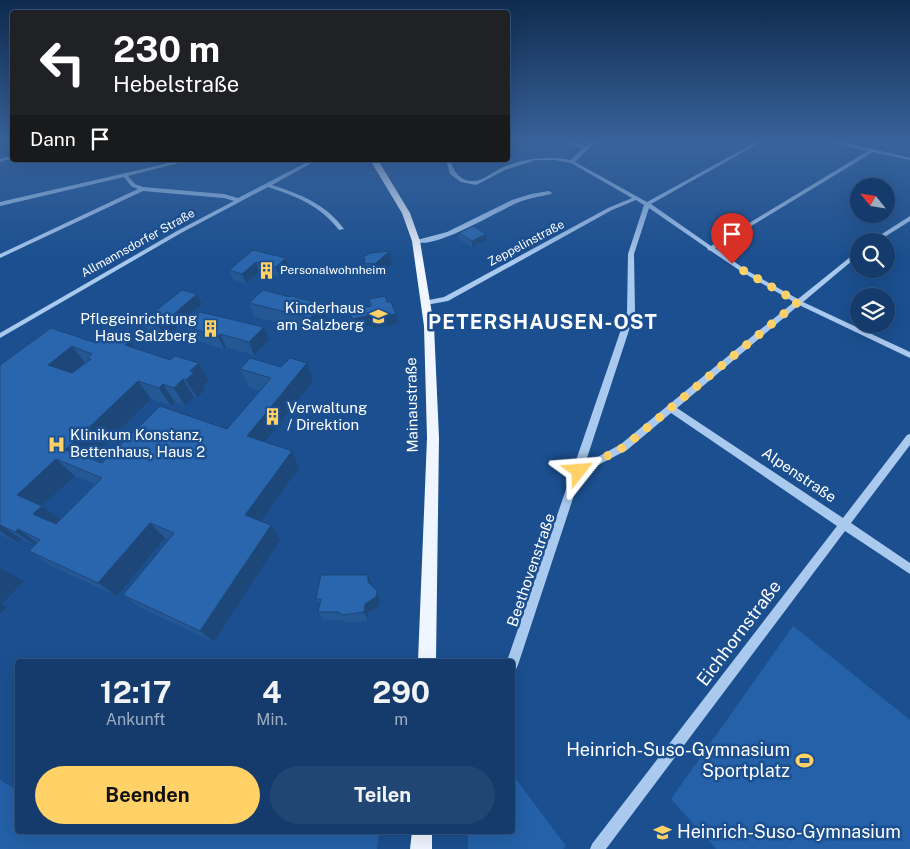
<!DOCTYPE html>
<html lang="de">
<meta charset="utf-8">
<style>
body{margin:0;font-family:"Public Sans",sans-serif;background:#214673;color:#f1f3f6;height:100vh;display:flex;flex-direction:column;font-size:19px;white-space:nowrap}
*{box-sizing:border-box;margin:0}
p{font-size:16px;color:#9dadc1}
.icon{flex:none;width:28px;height:28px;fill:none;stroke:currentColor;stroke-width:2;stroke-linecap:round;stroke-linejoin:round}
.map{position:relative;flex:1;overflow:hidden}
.side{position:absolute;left:15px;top:659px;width:500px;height:175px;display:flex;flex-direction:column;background:#143b6b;border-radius:5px;box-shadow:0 5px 20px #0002,0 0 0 1px #33557e}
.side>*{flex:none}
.top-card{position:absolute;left:10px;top:10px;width:500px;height:152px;border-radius:5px;box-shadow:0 5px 20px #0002,0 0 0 1px #33557e;background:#202124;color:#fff;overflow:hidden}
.needle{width:32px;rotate:300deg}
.fabs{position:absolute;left:850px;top:178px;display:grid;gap:10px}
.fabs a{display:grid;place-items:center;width:45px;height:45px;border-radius:50%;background:#143b6b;box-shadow:0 5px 20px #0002,0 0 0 1px #33557e;font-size:25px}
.pin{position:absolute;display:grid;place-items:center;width:42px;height:42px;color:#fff;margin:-51px -21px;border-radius:50% 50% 50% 0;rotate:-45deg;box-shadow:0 0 5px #0007}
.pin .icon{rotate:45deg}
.me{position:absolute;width:55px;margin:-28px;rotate:62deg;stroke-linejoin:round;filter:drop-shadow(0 0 4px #0008)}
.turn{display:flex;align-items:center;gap:18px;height:105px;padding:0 20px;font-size:22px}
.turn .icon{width:65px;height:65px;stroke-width:2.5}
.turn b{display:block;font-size:35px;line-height:42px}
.then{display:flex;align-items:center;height:48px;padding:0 20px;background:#0003;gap:10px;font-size:19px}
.eta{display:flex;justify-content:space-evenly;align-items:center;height:85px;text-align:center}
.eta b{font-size:30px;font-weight:700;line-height:35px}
.action{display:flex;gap:10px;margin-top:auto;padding:10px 20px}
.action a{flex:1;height:58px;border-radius:30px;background:#ffd166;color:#111;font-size:20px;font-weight:700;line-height:58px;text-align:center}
.action a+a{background:#214673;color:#f1f3f6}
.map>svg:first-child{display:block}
.green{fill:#2461a8}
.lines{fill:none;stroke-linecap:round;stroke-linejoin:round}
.minor{fill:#a9c9ee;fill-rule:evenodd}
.major{fill:#f0f6ff;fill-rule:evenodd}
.wall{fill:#245895;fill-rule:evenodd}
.shaded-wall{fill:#1d4779}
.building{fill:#2a66ad;stroke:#1d4779;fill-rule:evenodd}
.route{stroke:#ffd166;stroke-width:9;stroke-dasharray:0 16.2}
.labels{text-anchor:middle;stroke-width:5;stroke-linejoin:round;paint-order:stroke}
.far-street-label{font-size:12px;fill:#fff;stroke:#1b4f8f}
.far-poi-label{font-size:12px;fill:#fff;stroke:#1b4f8f;text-anchor:start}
.poi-label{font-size:15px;fill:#fff;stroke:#1b4f8f;text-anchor:end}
.street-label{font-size:15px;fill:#fff;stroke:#1b4f8f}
.near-street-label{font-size:18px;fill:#fff;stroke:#1b4f8f}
.near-poi-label{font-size:18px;fill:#fff;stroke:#1b4f8f;text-anchor:end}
.district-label{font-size:20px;font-weight:bold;letter-spacing:1px;fill:#fff;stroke:#1b4f8f}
</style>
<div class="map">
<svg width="910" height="849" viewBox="0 0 910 849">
<rect width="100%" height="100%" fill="#1b4f8f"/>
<g class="green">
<polygon points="793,626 910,720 910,849 716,849 671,799"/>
<polygon points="513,775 566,846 563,849 468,849 468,831 512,831"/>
<polygon points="0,780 17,790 18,831 379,831 377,849 0,849"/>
</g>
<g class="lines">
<g class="minor">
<path d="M 566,142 L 572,142 L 586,146 L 591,142 L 595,142 L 575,162 L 647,202 L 756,142 L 761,142 L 651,204 L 711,246 L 868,151 L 831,142 L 838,142 L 873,149 L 910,158 L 910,160 L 873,152 L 715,248 L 746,270 L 798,299 L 859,250 L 859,255 L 803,302 L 910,352 L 910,358 L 799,305 L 677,408 L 843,518 L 907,435 L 910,434 L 910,445 L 851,523 L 910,563 L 910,574 L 845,531 L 606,849 L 590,849 L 592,844 L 837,526 L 671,413 L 627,450 L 581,474 L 518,665 L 516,669 L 512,671 L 512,661 L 507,661 L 627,312 L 628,254 L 644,205 L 636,200 L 612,210 L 448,301 L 426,305 L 422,303 L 424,301 L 444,297 L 608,208 L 632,198 L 571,163 L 555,160 L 536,160 L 505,170 L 476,185 L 461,182 L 450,174 L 446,160 L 450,160 C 454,171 460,182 474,181 C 482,181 492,173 499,169 C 522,158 546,156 571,160 L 583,148 ZM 649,208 L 707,248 L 708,250 L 711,251 L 742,272 L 794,302 L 621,444 L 585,464 L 635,312 L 634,254 Z"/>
<polygon points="12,156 12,158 0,162 0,159"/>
<path d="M 182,160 L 190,160 L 128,176 L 135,184 L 143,187 L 224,194 L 238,198 L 311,160 L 317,160 L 272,185 C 300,194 326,204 344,229 L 339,230 C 321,206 296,196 268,187 L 181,233 L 0,338 L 0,333 L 177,231 L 234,201 L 224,198 L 143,191 L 0,258 L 0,254 L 138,189 L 131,186 L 124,177 L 0,206 L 0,202 Z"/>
<path d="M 549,191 L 552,193 L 551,194 C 539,197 528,198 517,203 C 497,211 432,252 413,241 L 447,232 L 512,200 L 531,194 Z"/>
<polygon points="910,216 910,221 878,241 871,241"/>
</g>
<g class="major">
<polygon points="370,160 378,160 410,213 420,241 434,326 439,438 436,661 418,661 427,438 424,326 412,241 402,213"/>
<polygon points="412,831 432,831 432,849 410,849"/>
</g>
</g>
<g class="wall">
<polygon points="459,233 486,234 486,240 472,247 459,239"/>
<polygon points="253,250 286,258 289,268 279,277 259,272 246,283 233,280 229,270"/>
<polygon points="390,251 392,264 378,276 367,277 365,264"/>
<polygon points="197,294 202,304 165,337 149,332 143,322"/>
<polygon points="369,299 397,324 374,328 373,325 354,329 350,310 370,306"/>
<polygon points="249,303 326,317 313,331 254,317"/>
<polygon points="187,327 269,340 254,355 226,347 224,349 194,340"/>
<path d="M 51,328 L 96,343 L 130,341 L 135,348 L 170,360 L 199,363 L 209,381 L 203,387 L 204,390 L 197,398 L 194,397 L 185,406 L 175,402 L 171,406 L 151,399 L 91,458 L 102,463 L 227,429 L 261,391 L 249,387 L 240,369 L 313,381 L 264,442 L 299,468 L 262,521 L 280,540 L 214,642 L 141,608 L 123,595 L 169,540 L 165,538 L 117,596 L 51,566 L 29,551 L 35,545 L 22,539 L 18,543 L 0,534 L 0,365 ZM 75,476 L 95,484 L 60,520 L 42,506 Z"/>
<polygon points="368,575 372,586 377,591 380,600 379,606 368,613 368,621 347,623 342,620 324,620 318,612 320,604 316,599"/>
</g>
<g class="shaded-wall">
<polygon points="486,234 486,240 472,247 472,241"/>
<polygon points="390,251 392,264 378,276 376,263"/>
<polygon points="286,258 289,268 279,277 276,267"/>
<polygon points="256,262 259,272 246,283 242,274"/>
<polygon points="197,294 202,304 165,337 159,327"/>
<polygon points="322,304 326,317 313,331 310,318"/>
<polygon points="396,314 397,324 374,328 372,319"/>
<polygon points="371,315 373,325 354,329 352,319"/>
<polygon points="264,327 269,340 254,355 249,342"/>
<polygon points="220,334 226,347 224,349 218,336"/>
<polygon points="130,341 142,359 125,345"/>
<polygon points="72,346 86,364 64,383 48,365"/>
<polygon points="199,363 209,381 203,387 204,390 197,398 186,380 190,371"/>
<polygon points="307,363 313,381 256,453 247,436"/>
<polygon points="183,379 194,397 185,406 174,388"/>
<polygon points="138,381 151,399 83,466 65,450"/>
<polygon points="163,384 175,402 171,406 159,388"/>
<polygon points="292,451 299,468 255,530 245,515"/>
<polygon points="56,459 75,476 42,506 62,521 54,530 33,514 17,495"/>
<polygon points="150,523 165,538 117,596 98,583"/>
<polygon points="0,525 22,539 18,543 0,531"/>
<polygon points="271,525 280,540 214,642 200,631"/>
<polygon points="18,529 39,544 37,546 15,532"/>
<polygon points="0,568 24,581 2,604 7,607 0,614"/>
<polygon points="368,575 372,585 371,591 368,582"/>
<polygon points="377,591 380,600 379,606 368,613 368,621 364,612 365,604"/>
</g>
<g class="building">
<polygon points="473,226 486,234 472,241 459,233"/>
<polygon points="253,250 286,258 276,267 256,262 242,274 229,270"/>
<polygon points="390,251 376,263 365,264 364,256 371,253"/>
<polygon points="182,290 197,294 159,327 143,322 168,301"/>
<polygon points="263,290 290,297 291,296 322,304 310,318 249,303"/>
<polygon points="385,296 387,302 391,302 396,314 372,319 371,315 352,319 350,310 371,306 369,299"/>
<polygon points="200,312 264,327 249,342 220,334 218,336 187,327"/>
<path d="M 51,328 L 96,343 L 109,334 L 130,341 L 125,345 L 170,360 L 175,356 L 199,363 L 190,371 L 194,372 L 186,380 L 183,379 L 174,388 L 163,384 L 159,388 L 138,381 L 65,450 L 102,463 L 160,406 L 227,429 L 271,378 L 240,369 L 250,358 L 281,367 L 290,358 L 307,363 L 247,436 L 292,451 L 245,515 L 271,525 L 200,631 L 123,595 L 174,533 L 150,523 L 98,583 L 29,551 L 40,540 L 18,529 L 15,532 L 0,525 L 0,365 ZM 72,346 L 92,354 L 87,358 L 91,359 L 72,373 L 48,365 ZM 56,459 L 102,478 L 56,524 L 33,514 L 42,506 L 17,495 Z"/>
<polygon points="321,575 368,575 368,582 377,591 376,597 365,604 364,612 343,615 338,612 318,612 321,599 316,599"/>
</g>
<linearGradient id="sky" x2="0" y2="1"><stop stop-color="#0f2b4f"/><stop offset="0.54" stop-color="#39639b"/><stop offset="1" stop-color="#39639b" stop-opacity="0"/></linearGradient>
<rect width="910" height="261" fill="url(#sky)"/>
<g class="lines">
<polyline class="route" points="579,471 624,447 798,302 732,264"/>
</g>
<defs>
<symbol id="building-bare" viewBox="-9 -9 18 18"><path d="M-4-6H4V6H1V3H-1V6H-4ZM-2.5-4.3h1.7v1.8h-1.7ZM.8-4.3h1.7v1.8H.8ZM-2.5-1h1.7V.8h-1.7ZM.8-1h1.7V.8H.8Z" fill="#ffd166" stroke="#1b4f8f" stroke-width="2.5" paint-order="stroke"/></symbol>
<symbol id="school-bare" viewBox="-9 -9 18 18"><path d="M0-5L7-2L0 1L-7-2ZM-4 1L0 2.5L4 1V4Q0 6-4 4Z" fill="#ffd166" stroke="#1b4f8f" stroke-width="2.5" paint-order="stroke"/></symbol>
<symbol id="hospital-bare" viewBox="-9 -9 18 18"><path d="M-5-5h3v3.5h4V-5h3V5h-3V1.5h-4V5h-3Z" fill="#ffd166" stroke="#1b4f8f" stroke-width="2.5" paint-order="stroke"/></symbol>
<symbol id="stadium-bare" viewBox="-9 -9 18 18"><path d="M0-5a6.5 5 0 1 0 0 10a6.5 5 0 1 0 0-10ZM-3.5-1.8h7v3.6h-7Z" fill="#ffd166" stroke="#1b4f8f" stroke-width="2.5" paint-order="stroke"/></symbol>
</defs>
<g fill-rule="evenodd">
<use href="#building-bare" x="254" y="258" width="25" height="25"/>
<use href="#school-bare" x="366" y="304" width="25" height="25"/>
<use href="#building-bare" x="198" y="316" width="25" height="25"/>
<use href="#building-bare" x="260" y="404" width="25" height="25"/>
<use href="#hospital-bare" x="44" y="432" width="25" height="25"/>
<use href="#stadium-bare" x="792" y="748" width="25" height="25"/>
<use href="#school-bare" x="650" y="820" width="25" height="25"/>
</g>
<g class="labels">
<g class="far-street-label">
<text transform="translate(138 243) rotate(-29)" y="4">Allmannsdorfer Straße</text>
<text transform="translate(526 243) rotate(-28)" y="4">Zeppelinstraße</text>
</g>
<g class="far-poi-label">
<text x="280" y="274">Personalwohnheim</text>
</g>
<g class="poi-label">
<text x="364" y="313">Kinderhaus<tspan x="364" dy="17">am Salzberg</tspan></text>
<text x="197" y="324">Pflegeinrichtung<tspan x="197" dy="17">Haus Salzberg</tspan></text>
<text x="287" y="413" text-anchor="start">Verwaltung<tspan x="287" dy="17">/ Direktion</tspan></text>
<text x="70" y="440" text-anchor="start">Klinikum Konstanz,<tspan x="70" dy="17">Bettenhaus, Haus 2</tspan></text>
</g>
<g class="street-label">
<text transform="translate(412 405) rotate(-91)" y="5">Mainaustraße</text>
<text transform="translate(799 475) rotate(34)" y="5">Alpenstraße</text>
<text transform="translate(531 570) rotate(-71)" y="5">Beethovenstraße</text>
</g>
<g class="near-street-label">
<text transform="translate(739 633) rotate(-53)" y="6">Eichhornstraße</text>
</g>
<g class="near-poi-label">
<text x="790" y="756">Heinrich-Suso-Gymnasium<tspan x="790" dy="21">Sportplatz</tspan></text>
<text x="677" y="838" text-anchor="start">Heinrich-Suso-Gymnasium</text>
</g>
<g class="district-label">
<text x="543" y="329">PETERSHAUSEN-OST</text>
</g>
</g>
</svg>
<div class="fabs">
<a><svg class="needle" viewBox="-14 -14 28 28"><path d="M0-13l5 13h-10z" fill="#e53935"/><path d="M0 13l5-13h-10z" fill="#9dadc1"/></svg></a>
<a><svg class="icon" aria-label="search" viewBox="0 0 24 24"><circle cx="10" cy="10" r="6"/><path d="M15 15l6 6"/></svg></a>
<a><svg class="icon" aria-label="layers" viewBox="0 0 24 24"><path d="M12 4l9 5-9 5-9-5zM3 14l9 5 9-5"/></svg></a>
</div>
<div class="pin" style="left:732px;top:264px;background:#d93025"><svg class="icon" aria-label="arrive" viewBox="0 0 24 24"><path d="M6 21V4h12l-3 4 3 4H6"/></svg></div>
<svg class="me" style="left:579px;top:471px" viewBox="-20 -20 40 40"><path d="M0-17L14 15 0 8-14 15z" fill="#ffd166" stroke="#fff" stroke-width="4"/></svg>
<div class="top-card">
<div class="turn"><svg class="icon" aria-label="left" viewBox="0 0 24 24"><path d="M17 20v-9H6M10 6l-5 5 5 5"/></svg><div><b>230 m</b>Hebelstraße</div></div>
<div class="then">Dann<svg class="icon" aria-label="arrive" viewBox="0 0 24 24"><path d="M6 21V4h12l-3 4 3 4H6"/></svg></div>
</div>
<section class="side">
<div class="eta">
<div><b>12:17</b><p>Ankunft</p></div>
<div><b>4</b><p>Min.</p></div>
<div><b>290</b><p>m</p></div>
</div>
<div class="action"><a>Beenden</a><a>Teilen</a></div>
</section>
</div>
